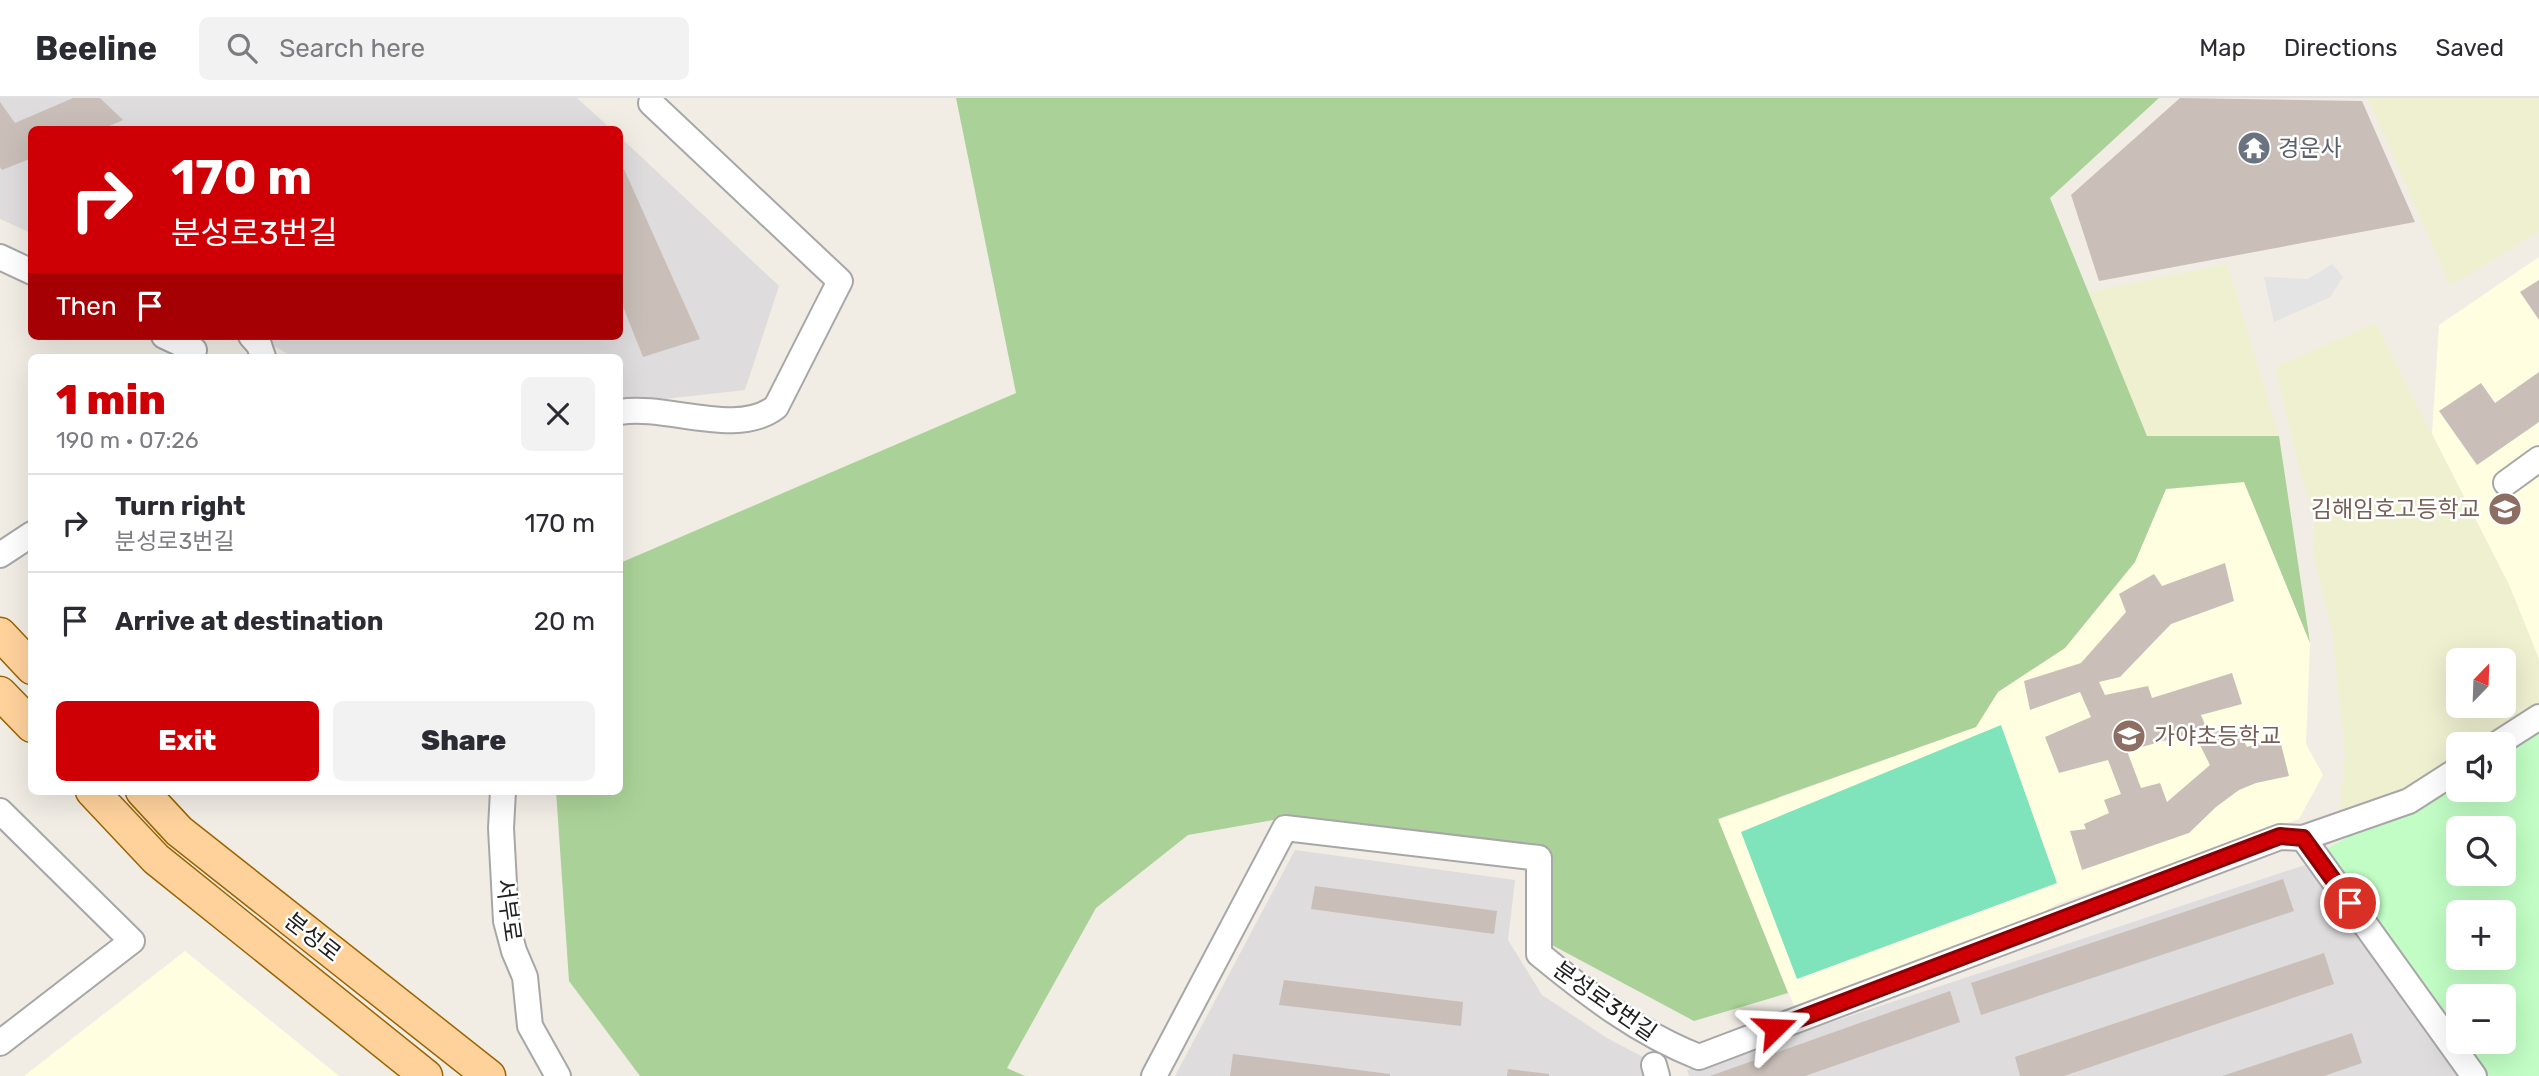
<!DOCTYPE html>
<meta charset="utf-8">
<style>
body{margin:0;font-family:Rubik,"Noto Sans KR",sans-serif;background:#f2f2f3;color:#2b2b33;height:100vh;display:flex;flex-direction:column;font-size:26px;white-space:nowrap}
*{box-sizing:border-box;margin:0}
p{font-size:23px;color:#7c7c81}
.icon{flex:none;width:38px;height:38px;fill:none;stroke:currentColor;stroke-width:2;stroke-linecap:round;stroke-linejoin:round}
.map{position:relative;flex:1;overflow:hidden}
.sheet{position:absolute;left:28px;top:256px;width:595px;height:441px;display:flex;flex-direction:column;background:#fff;border-radius:10px;box-shadow:0 7px 28px #0002}
.sheet>*{flex:none}
.guide{position:absolute;left:28px;top:28px;width:595px;height:214px;border-radius:10px;box-shadow:0 7px 28px #0002;background:#cf0005;color:#fff;overflow:hidden}
.needle{width:46px;rotate:23deg}
.buttons{position:absolute;left:2446px;top:550px;display:grid;gap:14px}
.buttons a{display:grid;place-items:center;width:70px;height:70px;border-radius:10px;background:#fff;box-shadow:0 7px 28px #0002;font-size:35px}
.pin{position:absolute;display:grid;place-items:center;width:60px;height:60px;color:#fff;margin:-30px;border:4px solid #fff;border-radius:50%;box-shadow:0 2px 7px #0007}
.me{position:absolute;width:77px;margin:-38px;rotate:69deg;stroke-linejoin:round;filter:drop-shadow(0 0 5px #0008)}
.turn{display:flex;align-items:center;gap:24px;height:147px;padding:0 28px;font-size:32px}
.turn .icon{width:91px;height:91px;stroke-width:2.5}
.turn b{display:block;font-size:49px;line-height:60px}
.then{display:flex;align-items:center;height:66px;padding:0 28px;background:#0003;gap:14px;font-size:26px}
.round{display:grid;place-items:center;flex:none;width:74px;height:74px;border-radius:10px;background:#f2f2f3}
.headline{display:flex;align-items:center;justify-content:space-between;height:119px;padding:0 28px}
h1{font-size:42px;font-weight:800;line-height:52px;color:#cf0005}
.button{display:flex;gap:14px;margin-top:auto;padding:14px 28px}
.button a{flex:1;height:80px;border-radius:10px;background:#cf0005;color:#fff;font-size:28px;font-weight:800;line-height:80px;text-align:center}
.button a+a{background:#f2f2f3;color:#2b2b33}
ul{padding:0;list-style:none}
li{display:flex;align-items:center;gap:21px;height:98px;padding:0 28px;border-top:2px solid #e1e1e2}
li div{flex:1}
li b{display:block;font-size:26px}
li em{font-style:normal}
header{display:flex;align-items:center;gap:42px;box-sizing:border-box;height:98px;padding:0 35px;background:#fff;border-bottom:2px solid #e1e1e2}
header strong{font-size:33px}
nav{display:flex;gap:38px;margin-inline-start:auto;font-size:24px}
.search{width:490px;height:63px;background:#f2f2f3;display:flex;align-items:center;gap:18px;box-sizing:border-box;padding:0 24px;border-radius:10px;color:#7c7c81;font-size:26px}
.map>svg:first-child{display:block}
.residential{fill:#dedcdd}
.education{fill:#fffee0}
.farmland{fill:#eff0d0;fill-rule:evenodd}
.forest{fill:#aad298}
.park{fill:#c1fdc4;fill-rule:evenodd}
.pitch{fill:#7fe4bb}
.parking{fill:#e4e4e4}
.building{fill:#c9bfb8}
.lines{fill:none;stroke-linecap:round;stroke-linejoin:round}
.minor-casing{stroke:#a7a7a7;stroke-width:28}
.major-casing{stroke:#9b6400;stroke-width:35}
.minor{stroke:#fff;stroke-width:24}
.major{stroke:#ffd29c;stroke-width:32}
.route-casing{stroke:#870003;stroke-width:18}
.route{stroke:#cf0005;stroke-width:12}
.labels{text-anchor:middle;stroke-width:5;stroke-linejoin:round;paint-order:stroke}
.worship-label{font-size:23px;fill:#5b616d;stroke:#fff;text-anchor:start}
.education-label{font-size:23px;fill:#785e54;stroke:#fff;text-anchor:end}
.street-label{font-size:23px;fill:#202020;stroke:#fff}
</style>
<header>
<strong>Beeline</strong>
<div class="search"><svg class="icon" aria-label="search" viewBox="0 0 24 24"><circle cx="10" cy="10" r="6"/><path d="M15 15l6 6"/></svg>Search here</div>
<nav><a>Map</a><a>Directions</a><a>Saved</a></nav>
</header>
<div class="map">
<svg width="2539" height="978" viewBox="0 0 2539 978">
<rect width="100%" height="100%" fill="#f1ede5"/>
<g class="residential">
<polygon points="0,0 577,0 611,31 32,32 31,135 0,121"/>
<polygon points="620,39 779,188 745,292 620,306 620,259 293,259 257,238 620,238"/>
<polygon points="1295,752 1515,782 1508,842 1542,897 1607,940 1664,970 1666,978 1175,978"/>
<polygon points="2317,763 2464,978 1689,978 1687,972"/>
</g>
<g class="education">
<polygon points="2539,159 2539,561 2509,487 2432,336 2439,227"/>
<polygon points="2244,384 2310,545 2306,646 2323,677 2299,721 2059,805 2014,831 1794,908 1718,722 1976,629 1998,594 2065,550 2135,464 2166,391"/>
<polygon points="185,853 339,978 24,978"/>
</g>
<g class="farmland">
<polygon points="2368,0 2539,0 2539,134 2450,188"/>
<polygon points="2227,166 2279,338 2147,338 2089,194"/>
<path d="M 2375,225 L 2509,487 L 2539,561 L 2539,617 L 2488,646 L 2459,646 L 2459,663 L 2412,694 L 2340,715 L 2345,656 L 2332,534 L 2313,455 L 2315,415 L 2303,386 L 2275,269 ZM 2459,562 L 2504,562 L 2504,607 L 2459,607 Z"/>
</g>
<polygon class="forest" points="956,0 2159,0 2050,100 2147,338 2279,338 2310,545 2244,384 2166,391 2135,464 2065,550 1998,594 1976,629 1718,721 1788,895 1694,923 1550,846 1549,750 1273,722 1188,737 1096,810 1007,970 1025,978 640,978 569,883 556,693 620,693 620,465 1016,295"/>
<path class="park" d="M 2539,630 L 2539,978 L 2489,978 L 2464,943 L 2504,943 L 2504,898 L 2459,898 L 2459,936 L 2327,751 L 2459,676 L 2459,691 L 2504,691 L 2504,650 ZM 2459,730 L 2504,730 L 2504,775 L 2459,775 ZM 2459,814 L 2504,814 L 2504,859 L 2459,859 Z"/>
<polygon class="pitch" points="2001,627 2057,785 1797,881 1741,734"/>
<polygon class="parking" points="2332,166 2343,179 2330,199 2274,224 2264,179 2308,181"/>
<g class="building">
<polygon points="73,0 100,0 123,22 100,32 32,32 32,60 2,72 0,69 0,4 15,25"/>
<polygon points="2180,0 2362,3 2415,124 2099,183 2071,97"/>
<polygon points="624,71 700,241 643,259 620,201 620,73"/>
<polygon points="2539,182 2539,222 2520,194"/>
<polygon points="2539,274 2539,324 2477,367 2439,313 2481,285 2495,305"/>
<polygon points="2225,465 2234,503 2171,526 2120,579 2099,584 2105,597 2148,588 2152,600 2232,575 2242,606 2201,617 2207,631 2127,653 2141,690 2160,685 2167,704 2210,667 2200,647 2214,643 2211,636 2220,632 2224,638 2238,632 2247,649 2279,638 2289,678 2256,685 2239,692 2216,709 2189,735 2082,772 2070,733 2086,731 2084,726 2109,715 2104,702 2121,696 2108,662 2059,675 2045,639 2091,619 2080,594 2030,612 2024,583 2081,565 2126,514 2119,496 2154,476 2162,488"/>
<polygon points="2283,781 2294,813 1981,917 1971,885"/>
<polygon points="1315,788 1497,813 1494,836 1311,811"/>
<polygon points="2324,855 2334,886 2064,978 2020,978 2015,959"/>
<polygon points="1284,882 1463,904 1461,928 1279,907"/>
<polygon points="1950,893 1960,924 1805,978 1710,978"/>
<polygon points="2352,935 2362,965 2324,978 2222,978"/>
<polygon points="1233,956 1390,976 1390,978 1230,978"/>
<polygon points="1508,971 1549,976 1549,978 1507,978"/>
</g>
<g class="lines">
<defs>
<g id="minor">
<polyline points="0,159 32,174"/>
<polyline points="164,238 194,252"/>
<polyline points="251,238 259,247 263,259"/>
<path d="M 620,314 C 667,306 736,340 776,309 L 840,183 L 651,5"/>
<polyline points="2506,385 2539,361"/>
<polyline points="0,457 32,436"/>
<polyline points="2497,646 2539,619"/>
<polyline points="503,693 501,730 506,823 514,853 525,879 530,928 558,978"/>
<polyline points="0,713 132,843 0,945"/>
<polyline points="2303,740 2409,703 2459,671"/>
<polyline points="1654,967 1657,978"/>
<path d="M 1154,978 L 1285,730 L 1539,760 L 1539,856 C 1589,897 1638,935 1699,959 L 2280,739 L 2303,740 L 2474,978"/>
</g>
<g id="major">
<polyline points="0,536 32,570"/>
<polyline points="0,595 32,628"/>
<polyline points="92,693 156,761 426,978"/>
<polyline points="142,693 179,733 489,978"/>
</g>
</defs>
<use href="#minor" class="minor-casing"/>
<use href="#major" class="major-casing"/>
<use href="#minor" class="minor"/>
<use href="#major" class="major"/>
</g>
<g class="lines">
<defs>
<polyline id="route" points="1775,930 2280,738 2303,740 2350,805"/>
</defs>
<use href="#route" class="route-casing"/>
<use href="#route" class="route"/>
</g>
<defs>
<symbol id="temple-disc" viewBox="-11 -11 22 22"><circle r="9.5" fill="#6b7280" stroke="#fff"/><path d="M0-6L5-2H3V0L6.5 2.5H4V6H1.5V3h-3V6H-4V2.5H-6.5L-3 0V-2H-5Z" fill="#fff"/></symbol>
<symbol id="school-disc" viewBox="-11 -11 22 22"><circle r="9.5" fill="#8d6e63" stroke="#fff"/><path d="M0-5L7-2L0 1L-7-2ZM-4 1L0 2.5L4 1V4Q0 6-4 4Z" fill="#fff"/></symbol>
</defs>
<g fill-rule="evenodd">
<use href="#temple-disc" x="2235" y="31" width="38" height="38"/>
<use href="#school-disc" x="2486" y="392" width="38" height="38"/>
<use href="#school-disc" x="2110" y="619" width="38" height="38"/>
</g>
<g class="labels">
<g class="worship-label">
<text x="2278" y="58">경운사</text>
</g>
<g class="education-label">
<text x="2480" y="419">김해임호고등학교</text>
<text x="2154" y="646" text-anchor="start">가야초등학교</text>
</g>
<g class="street-label">
<text transform="translate(509 812) rotate(82)" y="8">서부로</text>
<text transform="translate(313 839) rotate(38)" y="8">분성로</text>
<text transform="translate(1605 903) rotate(35)" y="8">분성로3번길</text>
</g>
</g>
</svg>
<div class="buttons">
<a><svg class="needle" viewBox="-14 -14 28 28"><path d="M0-13l5 13h-10z" fill="#e53935"/><path d="M0 13l5-13h-10z" fill="#7c7c81"/></svg></a>
<a><svg class="icon" aria-label="sound" viewBox="0 0 24 24"><path d="M4 9h4l5-4v14l-5-4H4zM17 9q2 3 0 6"/></svg></a>
<a><svg class="icon" aria-label="search" viewBox="0 0 24 24"><circle cx="10" cy="10" r="6"/><path d="M15 15l6 6"/></svg></a>
<a>+</a>
<a>−</a>
</div>
<div class="pin" style="left:2350px;top:805px;background:#d93025"><svg class="icon" aria-label="arrive" viewBox="0 0 24 24"><path d="M6 21V4h12l-3 4 3 4H6"/></svg></div>
<svg class="me" style="left:1775px;top:930px" viewBox="-20 -20 40 40"><path d="M0-17L14 15 0 8-14 15z" fill="#cf0005" stroke="#fff" stroke-width="4"/></svg>
<div class="guide">
<div class="turn"><svg class="icon" aria-label="right" viewBox="0 0 24 24"><path d="M7 20v-9h11M14 6l5 5-5 5"/></svg><div><b>170 m</b>분성로3번길</div></div>
<div class="then">Then<svg class="icon" aria-label="arrive" viewBox="0 0 24 24"><path d="M6 21V4h12l-3 4 3 4H6"/></svg></div>
</div>
<section class="sheet">
<div class="headline"><div><h1>1 min</h1><p>190 m · 07:26</p></div><a class="round"><svg class="icon" aria-label="close" viewBox="0 0 24 24"><path d="M6 6l12 12M18 6L6 18"/></svg></a></div>
<ul>
<li><svg class="icon" aria-label="right" viewBox="0 0 24 24"><path d="M7 20v-9h11M14 6l5 5-5 5"/></svg><div><b>Turn right</b><p>분성로3번길</p></div><em>170 m</em></li>
<li><svg class="icon" aria-label="arrive" viewBox="0 0 24 24"><path d="M6 21V4h12l-3 4 3 4H6"/></svg><div><b>Arrive at destination</b></div><em>20 m</em></li>
</ul>
<div class="button"><a>Exit</a><a>Share</a></div>
</section>
</div>
